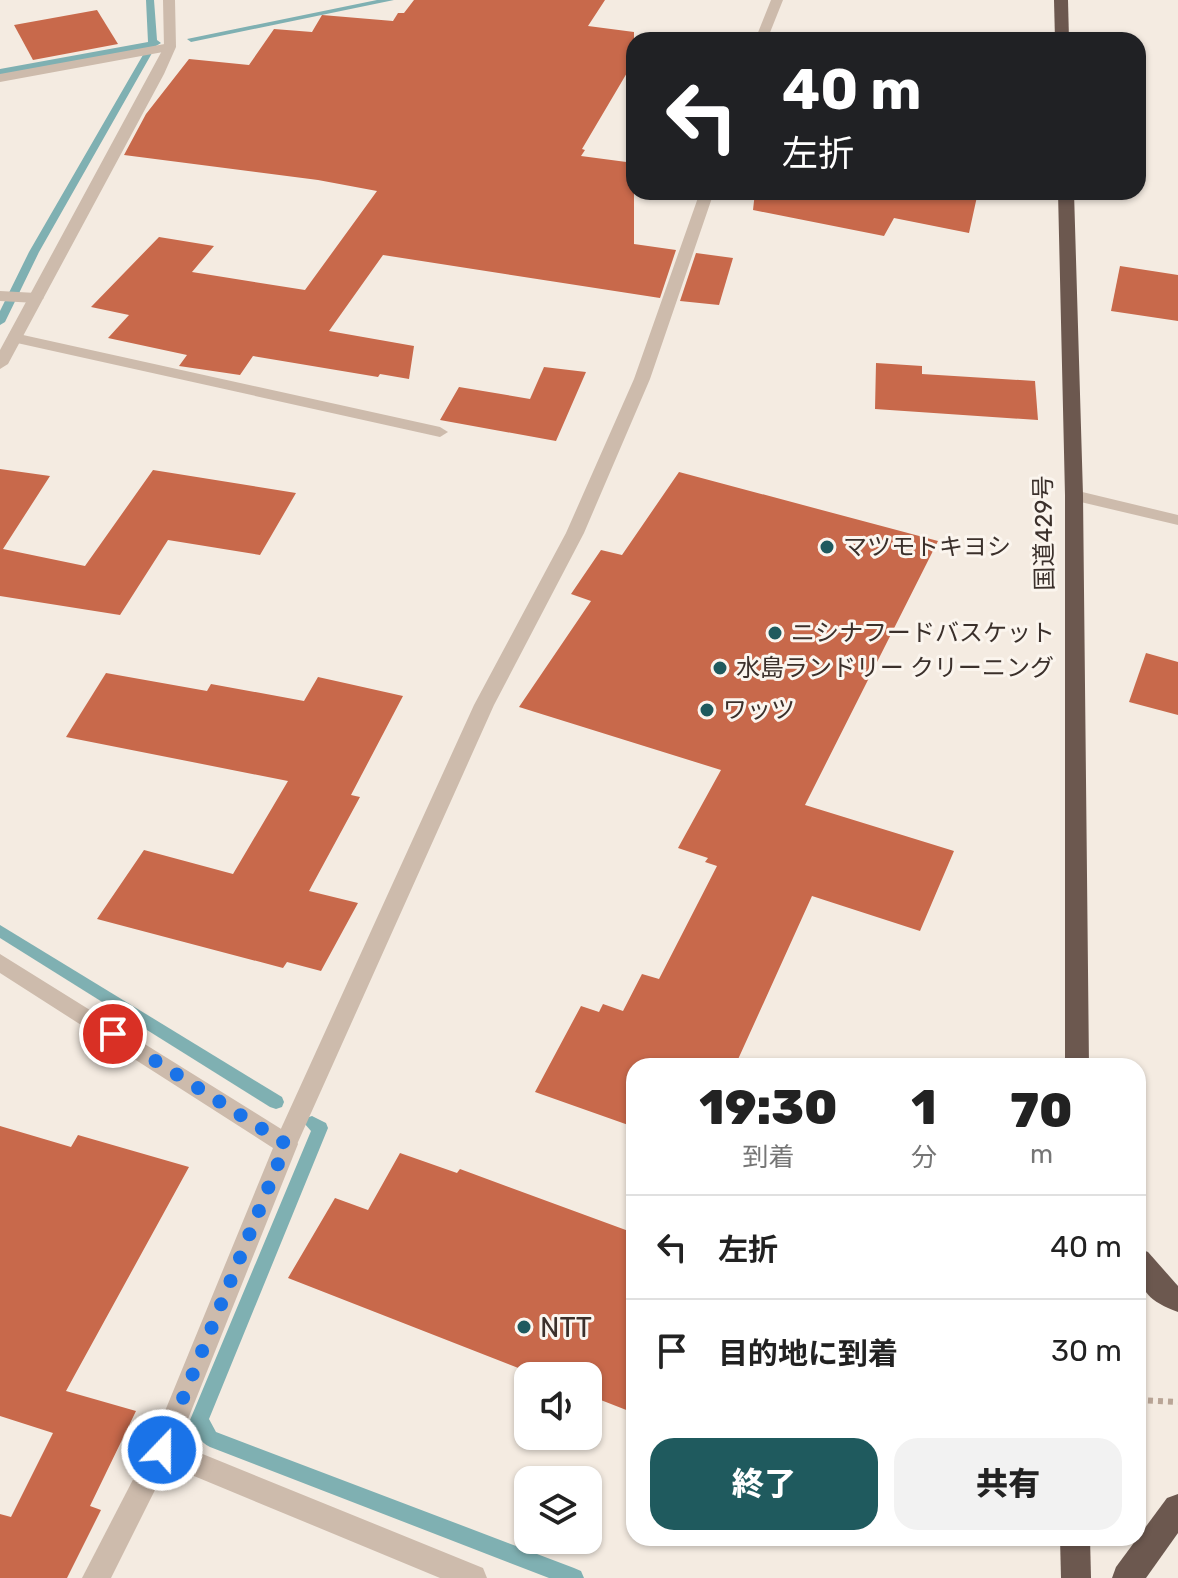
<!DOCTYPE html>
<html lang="ja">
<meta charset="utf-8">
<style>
body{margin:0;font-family:Rubik,"Noto Sans JP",sans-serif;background:#f2f2f2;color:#222;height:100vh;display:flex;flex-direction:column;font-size:30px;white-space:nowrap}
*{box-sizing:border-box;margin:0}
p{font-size:26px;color:#767676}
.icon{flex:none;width:44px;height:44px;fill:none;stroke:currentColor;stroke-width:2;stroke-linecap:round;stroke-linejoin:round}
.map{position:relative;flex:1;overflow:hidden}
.drawer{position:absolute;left:626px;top:1058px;width:520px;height:488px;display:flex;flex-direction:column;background:#fff;border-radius:24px;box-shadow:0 2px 6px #0004}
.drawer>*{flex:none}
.hud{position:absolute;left:626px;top:32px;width:520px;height:168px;border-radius:24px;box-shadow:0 2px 6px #0004;background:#202124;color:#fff;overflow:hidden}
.fabs{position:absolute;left:514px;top:1362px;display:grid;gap:16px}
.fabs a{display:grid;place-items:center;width:88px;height:88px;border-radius:16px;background:#fff;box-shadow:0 2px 6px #0004;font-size:40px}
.pin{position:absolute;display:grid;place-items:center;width:68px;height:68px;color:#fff;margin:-34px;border:4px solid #fff;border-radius:50%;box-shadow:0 2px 8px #0007}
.me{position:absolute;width:88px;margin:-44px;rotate:22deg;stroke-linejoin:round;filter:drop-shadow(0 0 6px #0008)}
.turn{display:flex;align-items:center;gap:28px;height:168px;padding:0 24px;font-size:36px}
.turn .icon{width:104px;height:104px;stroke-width:2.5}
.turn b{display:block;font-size:56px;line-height:68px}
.eta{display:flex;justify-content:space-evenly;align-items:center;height:136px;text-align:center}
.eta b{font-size:48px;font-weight:800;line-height:56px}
.action{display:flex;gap:16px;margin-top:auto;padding:16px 24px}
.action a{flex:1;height:92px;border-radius:24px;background:#1f5a5e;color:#fff;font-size:32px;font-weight:800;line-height:92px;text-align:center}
.action a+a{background:#f2f2f2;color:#222}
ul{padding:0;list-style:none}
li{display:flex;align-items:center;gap:24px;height:104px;padding:0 24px;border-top:2px solid #e0e0e0}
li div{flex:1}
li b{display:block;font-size:30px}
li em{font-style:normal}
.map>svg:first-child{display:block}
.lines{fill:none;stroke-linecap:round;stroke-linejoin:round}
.stream{fill:#7fb0b2;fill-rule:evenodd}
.building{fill:#c8694b}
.path{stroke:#b9a596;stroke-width:6;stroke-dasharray:5 5;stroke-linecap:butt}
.minor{fill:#cdbbac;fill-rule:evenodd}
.tertiary{fill:#cdbbac;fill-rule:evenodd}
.trunk{fill:#6c584f;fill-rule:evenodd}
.route{stroke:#1a73e8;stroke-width:14;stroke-dasharray:0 25.2}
.poi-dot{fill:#1f5a5e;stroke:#fbf5ee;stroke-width:3}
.labels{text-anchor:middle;stroke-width:6;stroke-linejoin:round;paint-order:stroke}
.street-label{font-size:24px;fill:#3b302b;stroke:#fbf5ee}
.poi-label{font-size:24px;fill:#3b302b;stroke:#fbf5ee;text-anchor:start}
.near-poi-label{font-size:28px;fill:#3b302b;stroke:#fbf5ee;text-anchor:start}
</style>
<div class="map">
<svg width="1178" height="1578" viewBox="0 0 1178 1578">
<rect width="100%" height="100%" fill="#f4ebe1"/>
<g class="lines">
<g class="stream">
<polygon points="146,0 154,0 157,40 161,43 156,46 39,252 5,322 0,325 0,311 29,252 147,48 0,75 0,69 148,42"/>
<polygon points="377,0 394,0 191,42 187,39"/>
<polygon points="0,925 282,1097 284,1102 282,1107 276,1109 270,1107 0,938"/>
<path d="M 312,1116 L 326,1123 L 328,1128 L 209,1419 L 216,1432 L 574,1568 L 581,1571 L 584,1578 L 549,1578 L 210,1447 C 200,1443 194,1430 190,1420 L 311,1131 L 304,1123 L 306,1118 Z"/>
</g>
</g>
<g class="building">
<polygon points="414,0 605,0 588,26 634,32 634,61 582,149 585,150 581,156 634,163 634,244 676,250 660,298 383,255 329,331 414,346 409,379 380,374 378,377 253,356 240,375 179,366 187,355 108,338 129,315 91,307 159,237 214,246 192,272 305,290 377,191 318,180 124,155 146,114 189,59 249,65 274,29 312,32 322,15 393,21 398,13 404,13"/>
<polygon points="97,10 118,44 33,60 14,25"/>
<polygon points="755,192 978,192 969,233 894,218 884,236 753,210"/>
<polygon points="696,253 733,258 719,305 680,301"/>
<polygon points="1120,266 1178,275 1178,321 1111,311"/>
<polygon points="876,363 922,366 922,374 1035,381 1038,420 875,409"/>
<polygon points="544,367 586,372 556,441 440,420 459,387 530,399"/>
<polygon points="0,469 50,476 3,549 85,566 153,470 296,493 260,555 168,540 120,615 0,596"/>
<polygon points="679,472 938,541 805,805 954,851 920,931 812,896 735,1066 634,1066 634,1127 535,1092 581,1006 599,1012 603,1004 623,1011 642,974 659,979 717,866 705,862 708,858 678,848 721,770 519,707 591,601 571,594 601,550 622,555"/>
<polygon points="1146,653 1178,662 1178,715 1129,702"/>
<polygon points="106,673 207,691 211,684 304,701 318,677 403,696 351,795 360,797 309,891 358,903 321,971 287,962 283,968 97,919 144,850 233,874 288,781 66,737"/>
<polygon points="0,1126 71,1147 78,1135 189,1167 66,1391 136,1411 90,1506 101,1510 67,1578 0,1578 0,1514 11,1517 53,1433 0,1416"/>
<polygon points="400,1153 457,1173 460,1169 634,1233 634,1413 588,1395 588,1376 539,1376 288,1278 335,1198 368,1210"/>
</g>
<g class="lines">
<polyline class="path" points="1138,1400 1178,1402"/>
<g class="minor">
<polygon points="771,0 783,0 767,40 755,40"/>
<polygon points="170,43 174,44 174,50 0,82 0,74"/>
<polygon points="700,192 714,192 650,379 584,533 494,705 294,1151 286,1154 278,1151 274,1144 474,705 566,533 634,379"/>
<polygon points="0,291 36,293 44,298 36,303 0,301"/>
<polygon points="14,333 440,427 448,432 440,437 8,341 8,335"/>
<polygon points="1074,490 1178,515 1178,525 1068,499 1065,495"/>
<polygon points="162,1437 171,1441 175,1450 111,1578 82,1578 153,1441"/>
</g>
<g class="tertiary">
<polygon points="163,0 175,0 176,47 164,74 8,364 0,369 0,350 164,47"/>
<polygon points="0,954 294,1137 298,1144 178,1444 483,1568 487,1578 440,1578 153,1459 149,1450 273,1148 0,973"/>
</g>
<g class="trunk">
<polygon points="1054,0 1068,0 1069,40 1055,40"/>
<polygon points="1058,192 1074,192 1083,495 1089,1066 1065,1066 1065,495"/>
<path d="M 1138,1248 L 1148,1252 L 1178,1286 L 1178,1312 C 1140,1298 1138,1285 1138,1248 Z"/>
<polygon points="1178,1494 1178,1533 1146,1578 1112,1578 1116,1567 1167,1498"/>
<polygon points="1060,1538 1090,1538 1091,1578 1061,1578"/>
</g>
</g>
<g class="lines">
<polyline class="route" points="113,1034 286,1144 162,1450"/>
</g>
<g class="poi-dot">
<circle cx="827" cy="547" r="8"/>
<circle cx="775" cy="633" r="8"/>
<circle cx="720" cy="668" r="8"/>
<circle cx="707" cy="710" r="8"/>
<circle cx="524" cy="1327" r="8"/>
</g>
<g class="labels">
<g class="street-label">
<text transform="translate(1044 533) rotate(-91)" y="8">国道429号</text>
</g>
<g class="poi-label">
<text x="843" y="555">マツモトキヨシ</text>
<text x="791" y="641">ニシナフードバスケット</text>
<text x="736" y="676">水島ランドリー クリーニング</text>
<text x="723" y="718">ワッツ</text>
</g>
<g class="near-poi-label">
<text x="540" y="1337">NTT</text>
</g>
</g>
</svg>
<div class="fabs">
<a><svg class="icon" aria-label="sound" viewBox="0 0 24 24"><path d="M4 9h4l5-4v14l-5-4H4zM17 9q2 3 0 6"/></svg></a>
<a><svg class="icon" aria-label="layers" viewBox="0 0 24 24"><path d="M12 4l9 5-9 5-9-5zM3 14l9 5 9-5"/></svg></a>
</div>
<div class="pin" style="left:113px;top:1034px;background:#d93025"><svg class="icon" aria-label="arrive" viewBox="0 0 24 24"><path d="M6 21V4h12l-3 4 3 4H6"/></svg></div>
<svg class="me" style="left:162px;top:1450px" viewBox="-20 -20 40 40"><circle r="17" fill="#1a73e8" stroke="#fff" stroke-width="3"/><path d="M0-11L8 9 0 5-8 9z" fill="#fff"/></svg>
<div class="hud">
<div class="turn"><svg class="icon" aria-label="left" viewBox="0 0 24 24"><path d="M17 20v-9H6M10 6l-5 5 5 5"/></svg><div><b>40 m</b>左折</div></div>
</div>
<section class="drawer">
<div class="eta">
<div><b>19:30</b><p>到着</p></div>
<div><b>1</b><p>分</p></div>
<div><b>70</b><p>m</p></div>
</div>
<ul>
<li><svg class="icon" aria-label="left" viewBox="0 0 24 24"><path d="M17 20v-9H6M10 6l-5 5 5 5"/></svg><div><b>左折</b></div><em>40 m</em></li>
<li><svg class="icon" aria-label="arrive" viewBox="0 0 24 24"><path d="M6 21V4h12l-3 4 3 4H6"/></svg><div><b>目的地に到着</b></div><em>30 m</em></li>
</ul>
<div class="action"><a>終了</a><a>共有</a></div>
</section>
</div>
